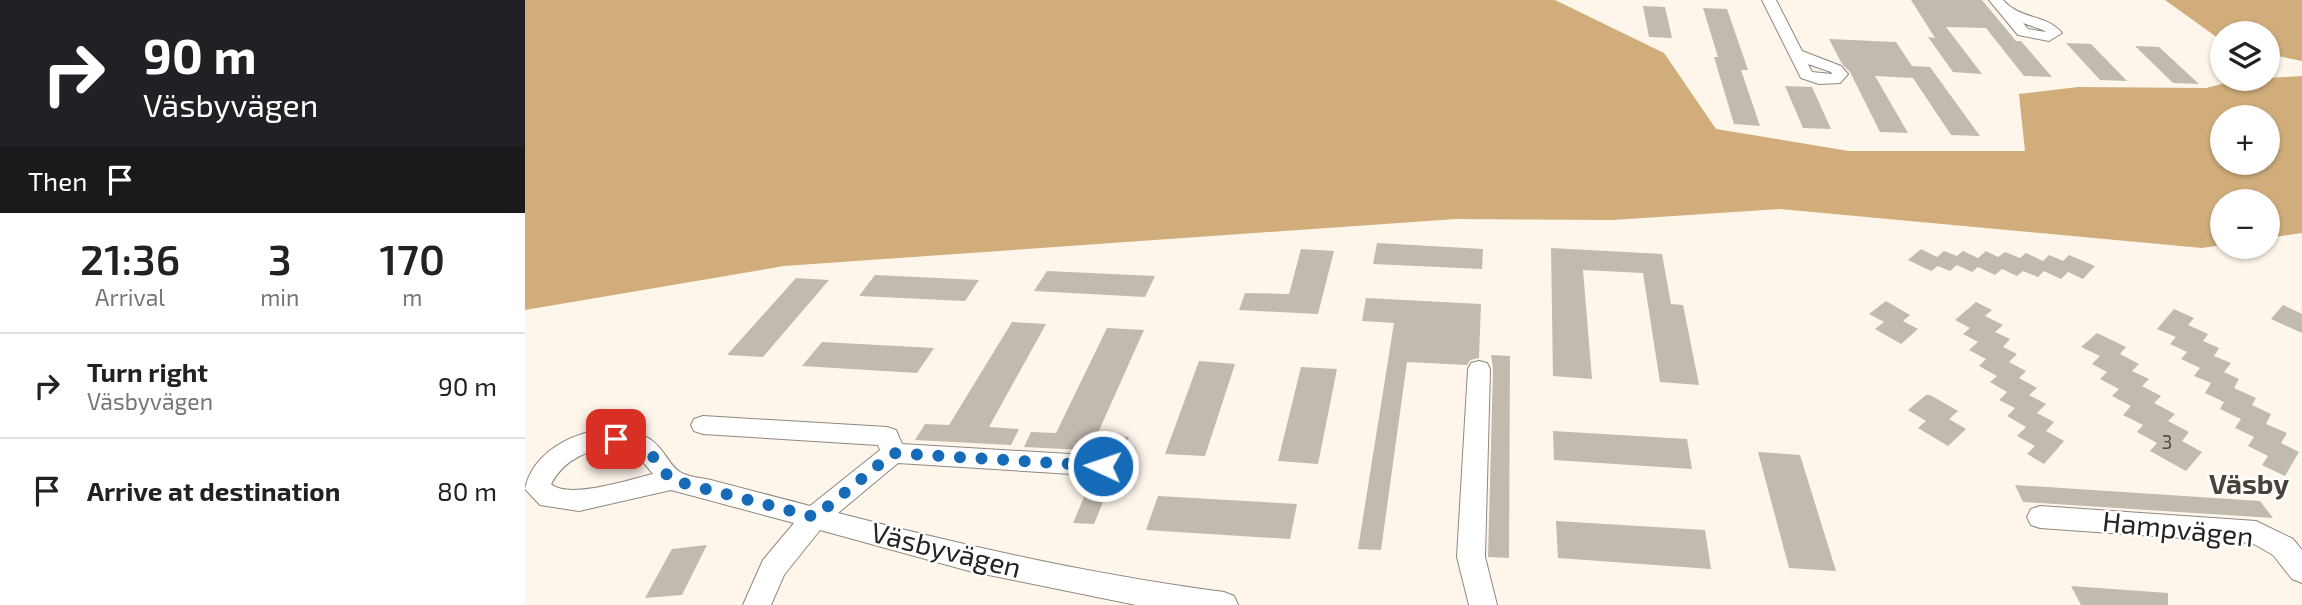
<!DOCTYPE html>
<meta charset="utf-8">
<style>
body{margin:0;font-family:"Exo 2",sans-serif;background:#f2f2f2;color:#222;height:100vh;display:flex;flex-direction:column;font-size:26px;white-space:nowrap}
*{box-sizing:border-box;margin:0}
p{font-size:23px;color:#767676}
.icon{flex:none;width:38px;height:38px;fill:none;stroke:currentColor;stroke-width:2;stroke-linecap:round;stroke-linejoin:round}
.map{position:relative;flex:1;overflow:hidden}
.side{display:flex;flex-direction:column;background:#fff;width:525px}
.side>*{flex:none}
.banner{background:#202124;color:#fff;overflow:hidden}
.controls{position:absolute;left:1685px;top:21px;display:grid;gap:14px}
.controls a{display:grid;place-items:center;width:70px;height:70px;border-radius:50%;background:#fff;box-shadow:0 2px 5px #0004;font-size:35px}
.pin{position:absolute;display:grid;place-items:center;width:60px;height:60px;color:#fff;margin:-30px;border-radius:14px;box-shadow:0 4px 10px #0006}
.me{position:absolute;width:77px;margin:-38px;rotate:273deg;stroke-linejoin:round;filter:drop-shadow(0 0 5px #0008)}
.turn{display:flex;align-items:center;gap:24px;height:147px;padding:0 28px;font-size:32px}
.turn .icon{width:91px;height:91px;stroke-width:2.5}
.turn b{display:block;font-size:49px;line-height:60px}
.then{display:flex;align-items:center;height:66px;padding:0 28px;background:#0003;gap:14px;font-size:26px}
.eta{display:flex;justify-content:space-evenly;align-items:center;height:119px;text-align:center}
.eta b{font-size:42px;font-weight:600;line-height:49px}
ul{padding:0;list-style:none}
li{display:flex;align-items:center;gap:21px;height:105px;padding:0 28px;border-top:2px solid #e0e0e0}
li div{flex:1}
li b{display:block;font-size:26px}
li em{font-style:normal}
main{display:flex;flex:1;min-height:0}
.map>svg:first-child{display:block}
.forest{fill:#d0ad7b;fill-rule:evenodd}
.building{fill:#c1baaf}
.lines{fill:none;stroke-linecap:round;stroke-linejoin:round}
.street-casing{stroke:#8f887e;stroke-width:2}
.street{fill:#fff;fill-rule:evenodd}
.route{stroke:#166bb9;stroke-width:12;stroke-dasharray:0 21.6}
.labels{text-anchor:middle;stroke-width:5;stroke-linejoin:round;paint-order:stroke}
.number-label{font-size:19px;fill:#4d4a44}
.near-neighbourhood-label{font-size:28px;font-weight:bold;fill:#494239;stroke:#fff}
.near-street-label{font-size:28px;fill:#262420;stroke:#fff}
</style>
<main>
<section class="side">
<div class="banner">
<div class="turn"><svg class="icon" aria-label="right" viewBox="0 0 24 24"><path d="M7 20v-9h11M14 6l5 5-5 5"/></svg><div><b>90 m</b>Väsbyvägen</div></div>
<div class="then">Then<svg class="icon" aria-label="arrive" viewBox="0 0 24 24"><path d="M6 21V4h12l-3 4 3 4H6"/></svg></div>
</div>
<div class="eta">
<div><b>21:36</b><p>Arrival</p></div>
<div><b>3</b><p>min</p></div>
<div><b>170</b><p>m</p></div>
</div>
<ul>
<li><svg class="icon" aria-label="right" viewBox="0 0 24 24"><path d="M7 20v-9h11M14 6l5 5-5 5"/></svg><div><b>Turn right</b><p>Väsbyvägen</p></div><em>90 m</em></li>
<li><svg class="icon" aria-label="arrive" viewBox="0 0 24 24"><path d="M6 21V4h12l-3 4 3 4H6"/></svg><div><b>Arrive at destination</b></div><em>80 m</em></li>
</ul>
</section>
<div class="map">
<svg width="1777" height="605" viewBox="0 0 1777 605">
<rect width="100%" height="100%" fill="#fef6eb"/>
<g class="forest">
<path d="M 0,0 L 1030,0 L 1139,53 L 1191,129 L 1324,151 L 1500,151 L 1494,94 L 1553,87 L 1681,88 L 1712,80 L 1777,76 L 1777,233 L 1743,238 L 1743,201 L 1698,201 L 1697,245 L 1677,248 L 1255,209 L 1088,220 L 931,219 L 259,266 L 0,310 ZM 1698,117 L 1743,117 L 1743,163 L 1698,163 Z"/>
<polygon points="1640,0 1777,0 1777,61 1743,54 1743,33 1698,33 1697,41"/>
</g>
<g class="building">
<polygon points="1386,0 1457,0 1491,41 1496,41 1527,77 1499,76 1461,28 1421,27 1457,74 1428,72 1403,37 1410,38"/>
<polygon points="1118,6 1140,7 1147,38 1124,37"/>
<polygon points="1178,8 1202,9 1223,70 1216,70 1235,126 1209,124 1189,57 1193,57"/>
<polygon points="1304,39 1371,42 1387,66 1405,67 1455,136 1426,135 1388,78 1350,76 1383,133 1355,132 1325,72 1317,64"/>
<polygon points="1541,43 1566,44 1602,81 1575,80"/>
<polygon points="1610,46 1634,47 1674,84 1648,83"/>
<polygon points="1260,86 1287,87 1306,129 1278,128"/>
<polygon points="852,243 958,249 957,269 848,264"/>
<polygon points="1026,248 1137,254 1146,304 1158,305 1174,385 1135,382 1118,273 1058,270 1067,379 1028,376"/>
<polygon points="776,249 809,251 793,314 714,310 720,293 764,294"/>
<polygon points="1396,249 1412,257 1419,251 1432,256 1438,251 1453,258 1461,251 1473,257 1480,252 1495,258 1501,253 1518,261 1524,255 1538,261 1544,255 1570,266 1558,279 1543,272 1536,279 1519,271 1513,277 1498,271 1492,276 1477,269 1470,275 1453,267 1447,272 1432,265 1425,271 1413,266 1406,271 1383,260"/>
<polygon points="522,271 630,276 620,297 509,291"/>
<polygon points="350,275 454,280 440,301 334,296"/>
<polygon points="271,278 304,280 238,357 202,355"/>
<polygon points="841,298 956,304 954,358 945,360 942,365 882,362 856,550 833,549 869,323 837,321"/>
<polygon points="1361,301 1385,315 1378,321 1393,329 1376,344 1350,329 1359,322 1344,314"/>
<polygon points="1451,302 1467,310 1460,316 1478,325 1470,332 1485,339 1478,347 1492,354 1484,362 1501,371 1494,378 1512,388 1504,395 1521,404 1512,413 1529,422 1521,431 1539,441 1519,464 1502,454 1510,446 1492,436 1501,427 1482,416 1490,408 1474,400 1482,392 1465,382 1472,376 1454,366 1461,359 1444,350 1453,342 1438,334 1445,328 1430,320"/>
<polygon points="1758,305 1777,314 1777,333 1746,319"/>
<polygon points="1649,309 1669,318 1663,325 1683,334 1678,341 1694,348 1689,356 1706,363 1699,372 1714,379 1709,388 1731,398 1727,405 1746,414 1741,424 1762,433 1756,443 1774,452 1760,476 1737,465 1743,456 1723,446 1729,437 1710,428 1716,419 1695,409 1699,402 1680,393 1686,383 1669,376 1675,368 1656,359 1662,352 1645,344 1651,337 1632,329"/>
<polygon points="487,322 521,324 464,427 494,429 486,445 390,440 400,424 424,425"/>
<polygon points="582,328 619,330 572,435 604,437 593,465 589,458 577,453 578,451 499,447 506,432 531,433"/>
<polygon points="1572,333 1601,347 1595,354 1614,364 1607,371 1624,379 1617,386 1636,396 1629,403 1650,414 1643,421 1664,432 1657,441 1677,452 1661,471 1625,451 1632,443 1612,432 1618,425 1598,415 1606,406 1587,396 1594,389 1575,379 1582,372 1567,364 1575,356 1556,347"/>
<polygon points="297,342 409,348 392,373 277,366"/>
<polygon points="966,355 985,356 984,558 963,557 968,369"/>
<polygon points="674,361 710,364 680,456 640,454"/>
<polygon points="776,367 812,369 793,464 753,461"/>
<polygon points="1401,395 1405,395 1433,411 1424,419 1441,429 1423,446 1393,428 1401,421 1383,410"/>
<polygon points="1028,431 1162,439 1167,469 1029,460"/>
<polygon points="1233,452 1275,455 1311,571 1264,568"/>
<polygon points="590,473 569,524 548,523 567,478 579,478"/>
<polygon points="1490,485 1735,501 1748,518 1498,502"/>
<polygon points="633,496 772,504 765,539 621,530"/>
<polygon points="1031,521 1180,530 1186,569 1033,558"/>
<polygon points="182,545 157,595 120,598 147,549"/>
<polygon points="1546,586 1643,593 1643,605 1556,605"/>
</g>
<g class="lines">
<defs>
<g id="street">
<path d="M 1237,0 L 1251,0 L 1277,51 L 1316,66 L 1323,74 L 1315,83 L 1294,84 L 1276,78 ZM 1283,64 L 1306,72 L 1307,74 L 1287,72 Z"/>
<path d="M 1464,0 L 1478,0 C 1495,20 1521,14 1537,33 L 1524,41 L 1493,35 ZM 1498,23 L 1518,30 L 1521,32 L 1503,29 Z"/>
<polygon points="954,361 962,363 965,369 960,557 972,605 944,605 932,557 943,369 946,363"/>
<path d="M 178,416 L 362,427 L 371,430 L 377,444 L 578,456 L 587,459 L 591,466 L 587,473 L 578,476 L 373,463 L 313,513 C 441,546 568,575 699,592 L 709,596 L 713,605 L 611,605 L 444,571 L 295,530 L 259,575 L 246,605 L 218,605 L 238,560 L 269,523 L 146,490 L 54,511 L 15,505 L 0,489 C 9,442 77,417 118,435 C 140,446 142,464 155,472 C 163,477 177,478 186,480 C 219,489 252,497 285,506 L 355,450 L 353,445 L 178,434 L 169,431 L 166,425 L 169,419 ZM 92,447 L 113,456 L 128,474 C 106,479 44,500 26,484 C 39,459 65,448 92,447 Z"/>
<polygon points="1515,506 1731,521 1768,539 1777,550 1777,583 1767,579 1748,555 1727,543 1515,528 1506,525 1502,517 1506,509"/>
</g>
</defs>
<use href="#street" class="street-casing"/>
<use href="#street" class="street"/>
</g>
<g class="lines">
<polyline class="route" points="91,439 105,441 122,449 146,480 290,517 368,453 578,466"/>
</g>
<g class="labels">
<g class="number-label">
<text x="1642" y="449">3</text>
</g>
<g class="near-neighbourhood-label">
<text x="1724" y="494">Väsby</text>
</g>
<g class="near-street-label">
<text transform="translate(1653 529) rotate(6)" y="10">Hampvägen</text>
<text transform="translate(421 550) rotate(14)" y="10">Väsbyvägen</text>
</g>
</g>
</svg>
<div class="controls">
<a><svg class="icon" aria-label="layers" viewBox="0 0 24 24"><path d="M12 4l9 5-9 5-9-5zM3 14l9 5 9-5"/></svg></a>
<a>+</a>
<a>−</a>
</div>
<div class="pin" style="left:91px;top:439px;background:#d93025"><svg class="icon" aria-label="arrive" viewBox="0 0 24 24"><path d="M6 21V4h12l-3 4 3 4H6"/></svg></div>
<svg class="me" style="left:578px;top:466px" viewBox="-20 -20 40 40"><circle r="17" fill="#166bb9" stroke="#fff" stroke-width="3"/><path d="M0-11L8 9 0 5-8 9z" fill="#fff"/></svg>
</div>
</main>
